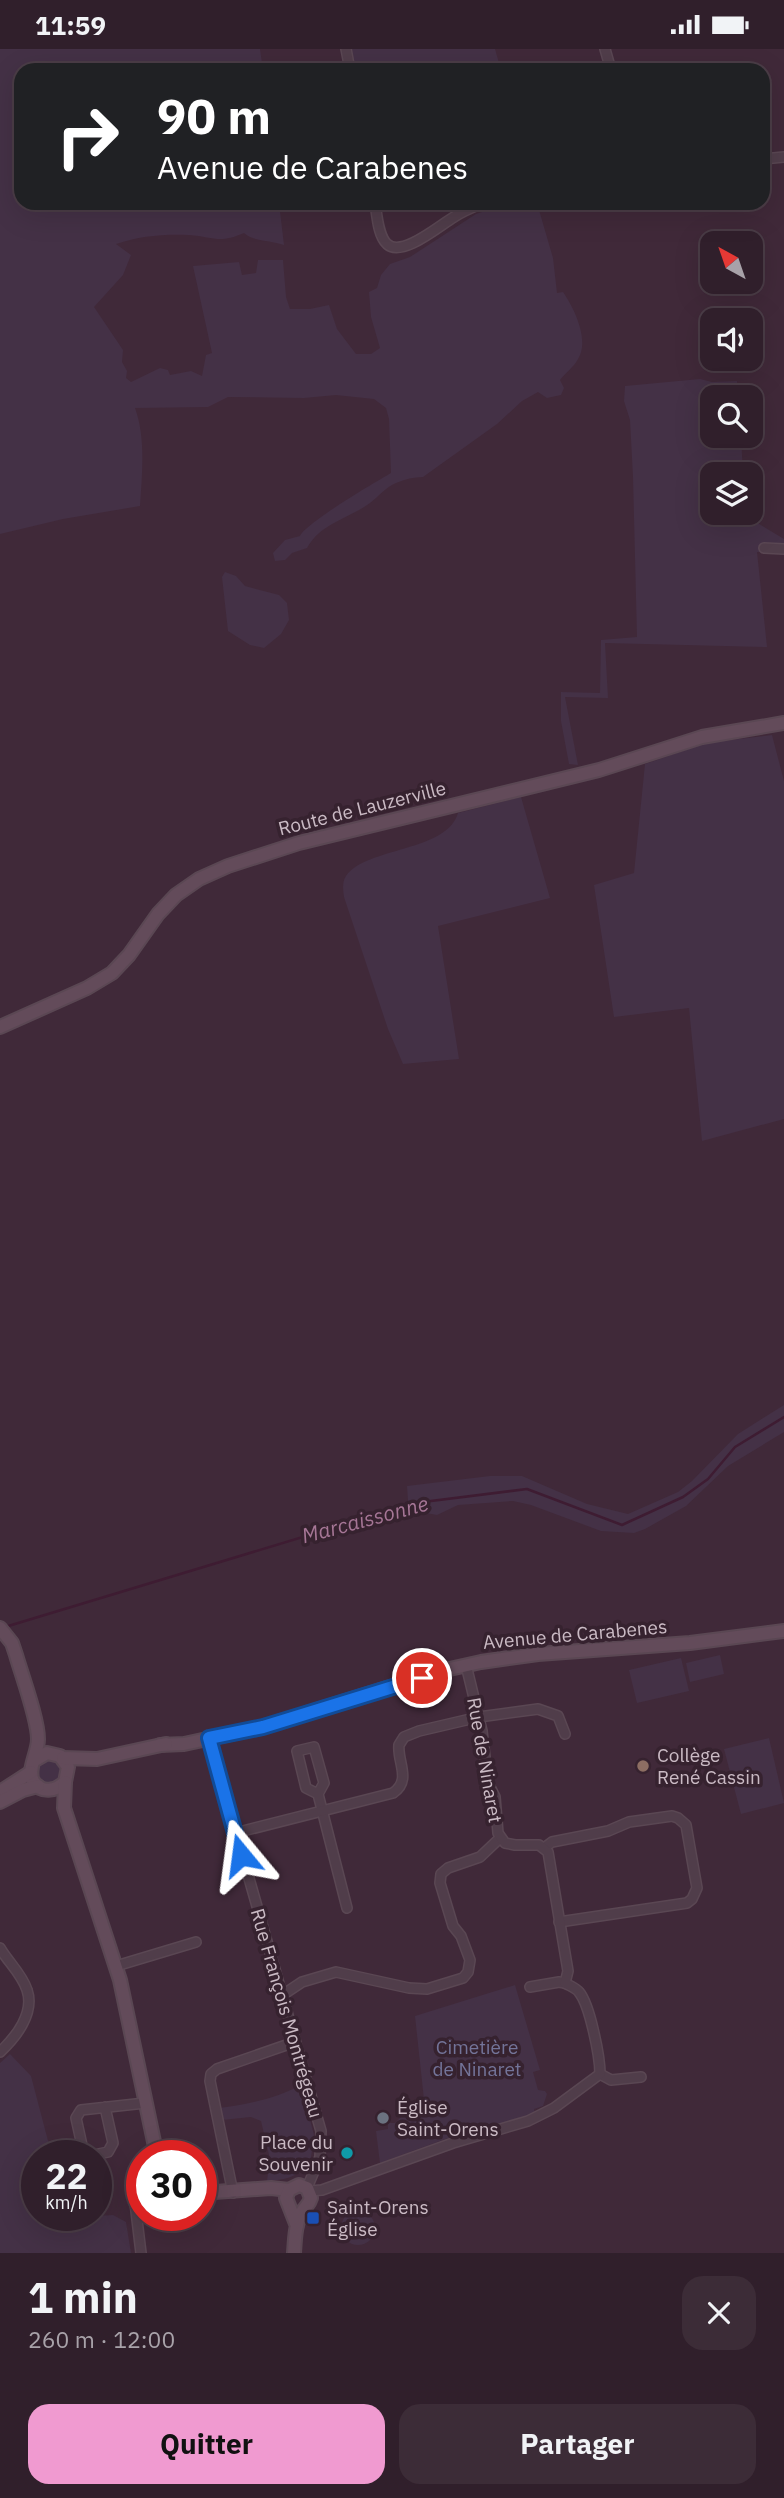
<!DOCTYPE html>
<html lang="fr">
<meta charset="utf-8">
<style>
body{margin:0;font-family:"IBM Plex Sans",sans-serif;background:#3c2c37;color:#f1f3f6;height:100vh;display:flex;flex-direction:column;font-size:26px;white-space:nowrap}
*{box-sizing:border-box;margin:0}
p{font-size:23px;color:#a8a2a9}
.icon{flex:none;width:38px;height:38px;fill:none;stroke:currentColor;stroke-width:2;stroke-linecap:round;stroke-linejoin:round}
.map{position:relative;height:2204px;overflow:hidden}
.sheet{display:flex;flex-direction:column;background:#301f2b;flex:1}
.sheet>*{flex:none}
.hud{position:absolute;left:14px;top:14px;width:756px;height:147px;border-radius:21px;box-shadow:0 7px 28px #0002,0 0 0 2px #4b3d47;background:#202124;color:#fff;overflow:hidden}
.needle{width:46px;rotate:320deg}
.controls{position:absolute;left:700px;top:182px;display:grid;gap:14px}
.controls a{display:grid;place-items:center;width:63px;height:63px;border-radius:14px;background:#301f2b;box-shadow:0 7px 28px #0002,0 0 0 2px #4b3d47;font-size:35px}
.speed{position:absolute;left:21px;top:2091px;display:flex;gap:14px;font-size:35px;font-weight:700;text-align:center}
.speed>*{display:grid;place-content:center;width:91px;height:91px;border-radius:50%;background:#301f2b;box-shadow:0 7px 28px #0002,0 0 0 2px #4b3d47;line-height:1}
.speed small{font-size:18px;font-weight:400}
.speed .limit{border:10px solid #d22;background:#fff;color:#111}
.pin{position:absolute;display:grid;place-items:center;width:60px;height:60px;color:#fff;margin:-30px;border:4px solid #fff;border-radius:50%;box-shadow:0 2px 7px #0007}
.me{position:absolute;width:77px;margin:-38px;rotate:344deg;stroke-linejoin:round;filter:drop-shadow(0 0 5px #0008)}
.turn{display:flex;align-items:center;gap:24px;height:147px;padding:0 28px;font-size:32px}
.turn .icon{width:91px;height:91px;stroke-width:2.5}
.turn b{display:block;font-size:49px;line-height:60px}
.round{display:grid;place-items:center;flex:none;width:74px;height:74px;border-radius:21px;background:#3c2c37}
.headline{display:flex;align-items:center;justify-content:space-between;height:119px;padding:0 28px}
h1{font-size:42px;font-weight:700;line-height:52px}
.primary-button{display:flex;gap:14px;margin-top:auto;padding:14px 28px}
.primary-button a{flex:1;height:80px;border-radius:21px;background:#f09ad0;color:#111;font-size:28px;font-weight:700;line-height:80px;text-align:center}
.primary-button a+a{background:#3c2c37;color:#f1f3f6}
.status{display:flex;justify-content:space-between;align-items:center;height:49px;padding:0 35px;background:#301f2b;direction:ltr}
.status svg{height:19px;fill:currentColor}
.map>svg:first-child{display:block}
.green{fill:#443146}
.lines{fill:none;stroke-linecap:round;stroke-linejoin:round}
.stream{stroke:#3e1c32;stroke-width:2.5}
.street-casing{stroke:#5a4753;stroke-width:12}
.secondary-casing{stroke:#5a4753;stroke-width:16}
.street{stroke:#503d4a;stroke-width:9}
.secondary{stroke:#634b5a;stroke-width:12}
.route-casing{stroke:#114b97;stroke-width:18}
.route{stroke:#1a73e8;stroke-width:12}
.education-dot{fill:#8d6e63;stroke:#36222f;stroke-width:2.5}
.worship-dot{fill:#6b7280;stroke:#36222f;stroke-width:2.5}
.culture-dot{fill:#0f9aa8;stroke:#36222f;stroke-width:2.5}
.transit-dot{fill:#1a4fb4;stroke:#36222f;stroke-width:2.5}
.labels{text-anchor:middle;stroke-width:7;stroke-linejoin:round;paint-order:stroke}
.street-label{font-size:19px;fill:#cabac4;stroke:#36222f}
.poi-label{font-size:19px;fill:#cabac4;stroke:#36222f;text-anchor:start}
.park-label{font-size:19px;fill:#737499;stroke:#36222f}
.water-label{font-size:21px;font-style:italic;fill:#a67696;stroke:#36222f}
</style>
<div class="status"><b>11:59</b><svg viewBox="0 0 49 12"><path d="M0 12V9h3v3zM5 12V6h3v6zM10 12V3h3v9zM15 12V0h3v12zM26 1h20v11H26zM47 4h2v5h-2z"/></svg></div>
<div class="map">
<svg width="784" height="2204" viewBox="0 0 784 2204">
<rect width="100%" height="100%" fill="#402939"/>
<g class="green">
<path d="M 0,0 L 260,0 L 263,21 L 21,21 L 21,154 L 279,154 L 284,196 C 271,191 254,193 244,184 C 219,195 214,188 189,186 C 163,185 140,187 116,195 L 131,206 L 123,226 L 94,258 L 123,301 L 122,313 L 127,322 L 126,329 L 131,333 L 160,319 L 168,321 L 170,326 L 191,322 L 202,327 L 206,306 L 212,304 L 193,217 L 239,213 L 242,226 L 256,224 L 258,211 L 283,211 L 286,248 L 290,260 L 310,260 L 329,256 L 337,280 L 356,305 L 371,305 L 380,299 L 371,268 L 369,243 L 377,239 L 381,226 L 390,215 L 410,208 L 476,165 L 509,154 L 537,154 L 553,209 L 557,244 L 563,243 C 574,259 590,291 578,310 C 574,318 565,324 560,331 L 564,339 L 561,346 L 547,349 L 538,343 L 522,352 L 497,375 L 423,428 C 414,428 405,430 396,434 C 386,438 378,448 370,454 C 348,470 321,474 307,499 L 292,504 L 285,511 L 275,512 L 273,504 L 285,491 L 300,487 C 307,473 374,434 391,424 L 389,370 L 386,359 L 374,350 L 336,346 L 304,349 L 228,348 L 208,358 L 135,359 C 146,389 142,426 140,457 L 63,470 L 0,485 Z"/>
<polygon points="350,0 495,0 501,21 353,21"/>
<polygon points="700,330 712,333 737,332 738,348 712,348 712,387 741,387 743,425 712,425 712,464 748,464 751,470 784,490 784,505 757,503 767,598 605,594 608,649 565,648 578,716 569,715 561,672 561,643 600,644 601,591 637,588 633,428 630,371 624,352 625,337"/>
<polygon points="225,523 236,527 245,537 279,546 287,554 289,571 281,585 264,599 250,596 228,582 222,528"/>
<polygon points="772,686 784,732 784,1070 702,1092 689,959 614,968 594,836 634,824 645,715 706,694"/>
<path d="M 521,748 L 550,849 L 438,877 L 459,1010 L 403,1015 L 388,980 L 344,848 C 343,841 342,833 346,827 C 366,798 447,803 458,764 Z"/>
<polygon points="784,1356 784,1383 728,1417 686,1457 645,1480 634,1484 601,1482 531,1456 513,1452 458,1456 437,1466 426,1464 409,1466 407,1437 490,1427 522,1427 587,1455 628,1465 678,1443 692,1432 738,1385"/>
<polygon points="720,1606 724,1625 690,1633 686,1614"/>
<polygon points="681,1609 689,1642 637,1654 629,1621"/>
<polygon points="769,1689 784,1754 741,1765 724,1700"/>
<circle cx="49" cy="1722" r="12"/>
<polygon points="515,1936 540,2021 533,2023 538,2041 545,2042 547,2045 543,2057 534,2060 535,2064 472,2084 470,2081 380,2114 376,2082 388,2080 388,2074 395,2074 401,2068 425,2060 415,1967"/>
<polygon points="10,2005 31,2027 52,2107 37,2107 37,2166 66,2167 67,2169 113,2166 126,2173 131,2204 0,2204 0,2014"/>
<path d="M 301,2036 L 314,2086 L 310,2116 C 296,2128 285,2131 267,2132 L 270,2110 L 261,2072 L 251,2068 L 222,2071 L 219,2059 C 248,2055 275,2050 301,2036 Z"/>
<circle cx="358" cy="2179" r="17"/>
</g>
<g class="lines">
<polyline class="stream" points="5,1578 415,1454 527,1440 622,1476 683,1448 708,1430 735,1398 784,1368"/>
<defs>
<g id="street">
<polyline points="346,0 350,21"/>
<polyline points="605,0 611,21"/>
<polyline points="763,110 784,108"/>
<path d="M 375,154 C 377,166 378,187 387,195 C 402,209 440,176 454,168 C 463,162 473,158 483,154"/>
<polyline points="764,499 784,500"/>
<polyline points="209,1689 321,2082 320,2108 307,2139"/>
<polyline points="318,1745 306,1739 297,1702 314,1698 324,1734 318,1745 347,1859"/>
<path d="M 235,1784 L 393,1744 C 412,1731 397,1713 399,1696 L 404,1688 L 419,1682 L 479,1668 L 538,1660 L 558,1667 L 565,1685"/>
<polyline points="544,1799 552,1793 608,1782 629,1773 672,1767 678,1769 686,1776 697,1839 692,1850 687,1854 559,1873"/>
<path d="M 0,1899 C 8,1913 22,1925 27,1941 C 35,1964 16,1988 0,2003"/>
<polyline points="116,1917 196,1893"/>
<polyline points="530,1938 559,1933 565,1934"/>
<polyline points="281,1947 302,1933 336,1923 409,1939 427,1940 463,1929 468,1923 470,1911 461,1887 453,1877 440,1834 441,1825 448,1819 480,1808 500,1789"/>
<polyline points="600,2025 611,2031 641,2028"/>
<polyline points="105,2058 113,2094 108,2103 89,2107 83,2101 76,2069 81,2061 145,2054"/>
<path d="M 309,2142 L 322,2141 L 453,2094 L 528,2072 L 554,2059 L 600,2025 C 600,2008 590,1956 579,1943 C 576,1939 570,1937 565,1934 L 568,1922 L 548,1803 L 539,1796 L 515,1796 L 505,1794 L 498,1784 L 495,1748 L 488,1734 L 482,1682 L 466,1616"/>
<polyline points="233,2144 210,2032 211,2025 217,2020 295,1993"/>
<polyline points="141,2204 135,2154 142,2152"/>
</g>
<g id="secondary">
<polyline points="0,978 87,939 112,924 129,906 158,865 176,846 199,830 228,817 299,794 599,721 702,688 784,674"/>
<path d="M 0,1579 L 12,1594 L 16,1606 C 22,1627 38,1670 38,1690 C 38,1704 27,1720 33,1732 C 41,1745 56,1742 65,1733 L 68,1718 L 60,1707 L 47,1704 L 35,1711"/>
<polyline points="160,1696 184,1695 263,1678 445,1621 481,1613 538,1605 690,1594 784,1582"/>
<polyline points="63,1709 97,1710 166,1695"/>
<polyline points="65,1733 64,1759 120,1931 157,2107"/>
<polyline points="0,1743 31,1723"/>
<polyline points="0,1753 23,1741 38,1737"/>
<polyline points="201,2144 271,2139 289,2141"/>
<path d="M 294,2204 C 295,2191 295,2175 302,2163 C 305,2158 309,2156 311,2149 L 307,2139 L 299,2136 L 289,2141 L 286,2149 L 297,2177"/>
</g>
</defs>
<use href="#street" class="street-casing"/>
<use href="#secondary" class="secondary-casing"/>
<use href="#street" class="street"/>
<use href="#secondary" class="secondary"/>
</g>
<g class="lines">
<defs>
<polyline id="route" points="241,1806 209,1689 263,1678 422,1629"/>
</defs>
<use href="#route" class="route-casing"/>
<use href="#route" class="route"/>
</g>
<circle class="education-dot" cx="643" cy="1717" r="7"/>
<circle class="worship-dot" cx="383" cy="2069" r="7"/>
<circle class="culture-dot" cx="347" cy="2104" r="7"/>
<rect class="transit-dot" x="306" y="2162" width="14" height="14" rx="3.5"/>
<g class="labels">
<g class="street-label">
<text transform="translate(362 759) rotate(-14)" y="7">Route de Lauzerville</text>
<text transform="translate(575 1585) rotate(-5)" y="7">Avenue de Carabenes</text>
<text transform="translate(485 1711) rotate(80)" y="7">Rue de Ninaret</text>
<text transform="translate(287 1964) rotate(74)" y="7">Rue François Montrégeau</text>
</g>
<g class="poi-label">
<text x="657" y="1713">Collège<tspan x="657" dy="22">René Cassin</tspan></text>
<text x="397" y="2065">Église<tspan x="397" dy="22">Saint-Orens</tspan></text>
<text x="333" y="2100" text-anchor="end">Place du<tspan x="333" dy="22">Souvenir</tspan></text>
<text x="327" y="2165">Saint-Orens<tspan x="327" dy="22">Église</tspan></text>
</g>
<g class="park-label">
<text x="477" y="2005">Cimetière<tspan x="477" dy="22">de Ninaret</tspan></text>
</g>
<g class="water-label">
<text transform="translate(365 1471) rotate(-15)" y="7">Marcaissonne</text>
</g>
</g>
</svg>
<div class="controls">
<a><svg class="needle" viewBox="-14 -14 28 28"><path d="M0-13l5 13h-10z" fill="#e53935"/><path d="M0 13l5-13h-10z" fill="#a8a2a9"/></svg></a>
<a><svg class="icon" aria-label="sound" viewBox="0 0 24 24"><path d="M4 9h4l5-4v14l-5-4H4zM17 9q2 3 0 6"/></svg></a>
<a><svg class="icon" aria-label="search" viewBox="0 0 24 24"><circle cx="10" cy="10" r="6"/><path d="M15 15l6 6"/></svg></a>
<a><svg class="icon" aria-label="layers" viewBox="0 0 24 24"><path d="M12 4l9 5-9 5-9-5zM3 14l9 5 9-5"/></svg></a>
</div>
<div class="speed"><div>22<small>km/h</small></div><div class="limit">30</div></div>
<div class="pin" style="left:422px;top:1629px;background:#d93025"><svg class="icon" aria-label="arrive" viewBox="0 0 24 24"><path d="M6 21V4h12l-3 4 3 4H6"/></svg></div>
<svg class="me" style="left:241px;top:1806px" viewBox="-20 -20 40 40"><path d="M0-17L14 15 0 8-14 15z" fill="#1a73e8" stroke="#fff" stroke-width="4"/></svg>
<div class="hud">
<div class="turn"><svg class="icon" aria-label="right" viewBox="0 0 24 24"><path d="M7 20v-9h11M14 6l5 5-5 5"/></svg><div><b>90 m</b>Avenue de Carabenes</div></div>
</div>
</div>
<section class="sheet">
<div class="headline"><div><h1>1 min</h1><p>260 m · 12:00</p></div><a class="round"><svg class="icon" aria-label="close" viewBox="0 0 24 24"><path d="M6 6l12 12M18 6L6 18"/></svg></a></div>
<div class="primary-button"><a>Quitter</a><a>Partager</a></div>
</section>
